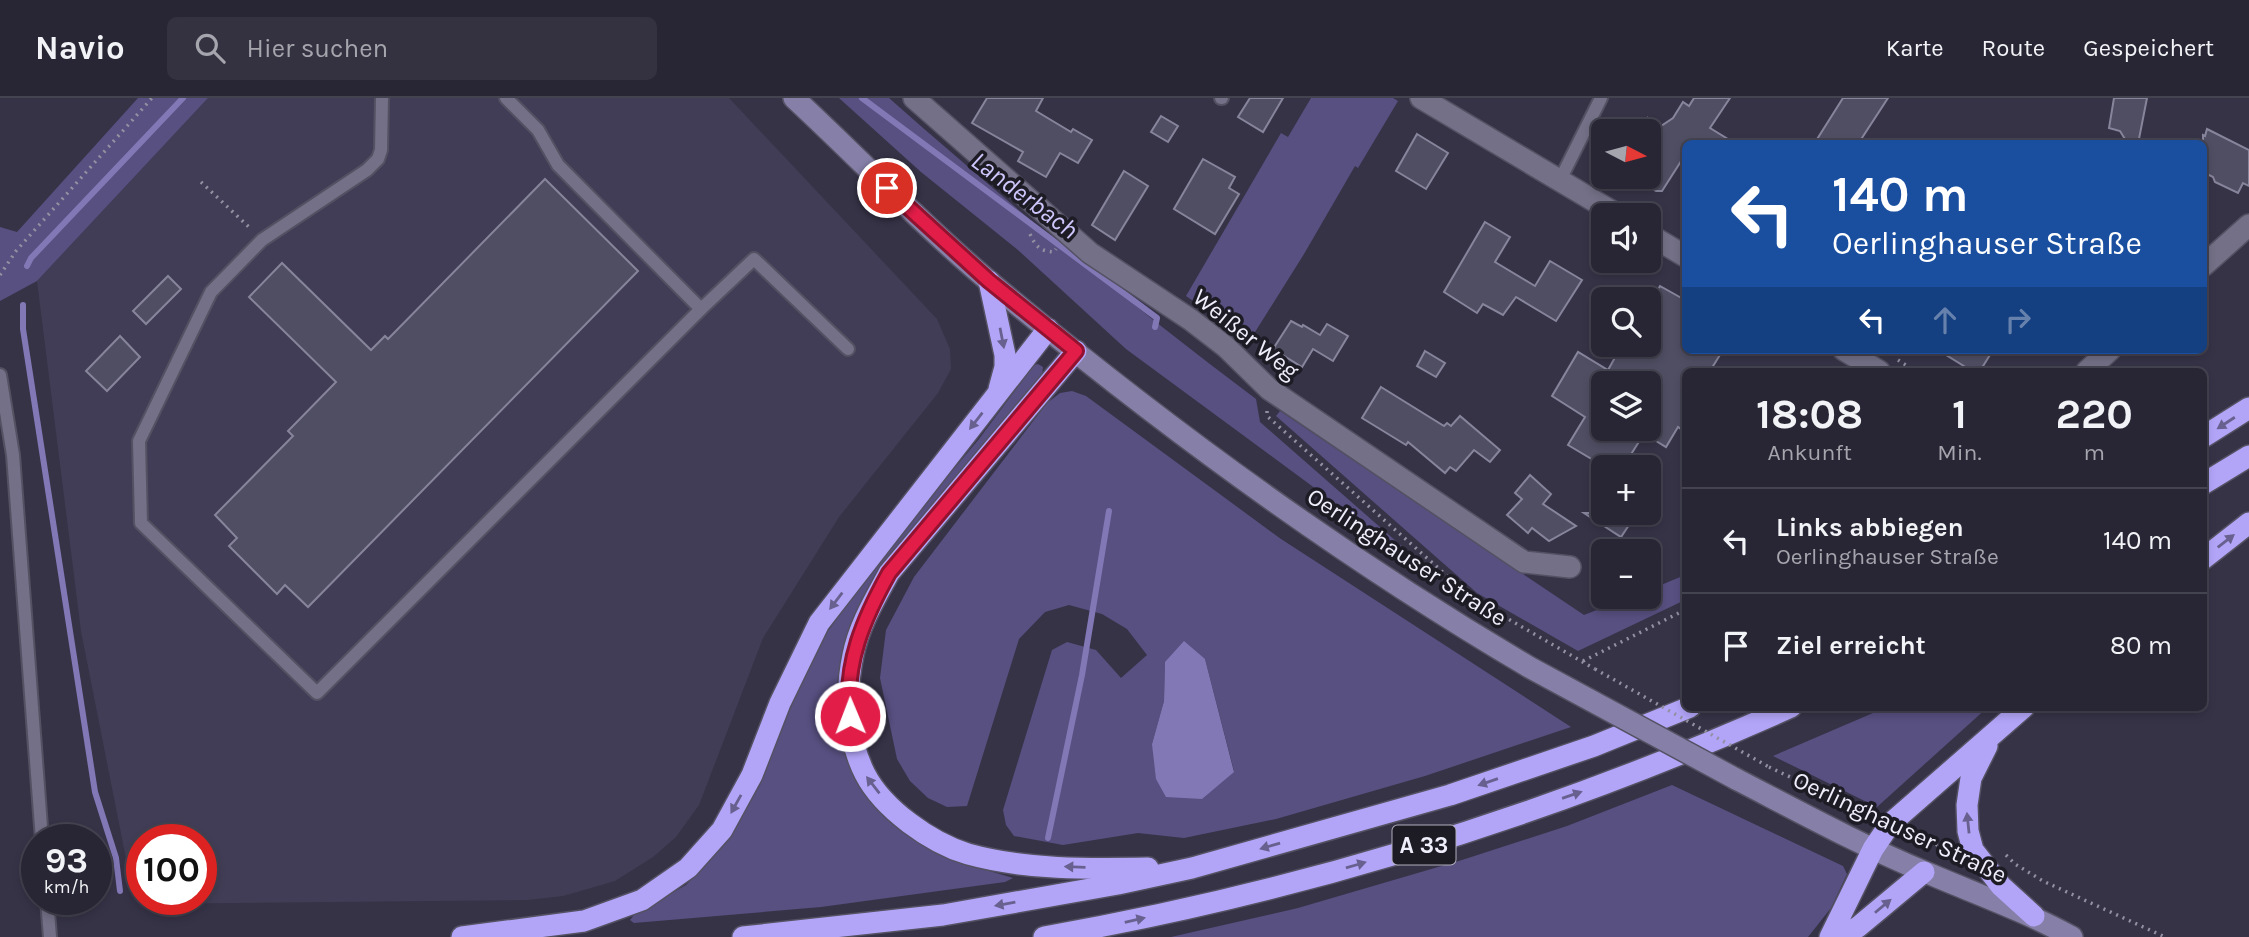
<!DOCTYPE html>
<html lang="de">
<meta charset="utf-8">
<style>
body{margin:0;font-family:Karla,sans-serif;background:#343241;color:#f1f3f6;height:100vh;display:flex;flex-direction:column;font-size:26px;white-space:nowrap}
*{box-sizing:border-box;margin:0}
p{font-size:23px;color:#a5a5ad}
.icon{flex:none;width:38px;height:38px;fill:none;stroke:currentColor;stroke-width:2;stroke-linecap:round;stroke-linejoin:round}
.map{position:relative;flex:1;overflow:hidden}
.details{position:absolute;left:1682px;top:270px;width:525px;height:343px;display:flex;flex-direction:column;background:#282635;border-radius:10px;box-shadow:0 4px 10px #0003,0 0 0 2px #444350}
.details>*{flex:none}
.banner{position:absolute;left:1682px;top:42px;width:525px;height:214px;border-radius:10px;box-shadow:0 4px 10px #0003,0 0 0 2px #444350;background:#1a4fa0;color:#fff;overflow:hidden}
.needle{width:46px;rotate:96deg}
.fabs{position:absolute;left:1591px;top:21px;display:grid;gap:14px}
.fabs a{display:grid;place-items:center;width:70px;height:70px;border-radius:10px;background:#282635;box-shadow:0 4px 10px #0003,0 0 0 2px #444350;font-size:35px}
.speed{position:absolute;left:21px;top:726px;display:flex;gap:14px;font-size:35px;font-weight:700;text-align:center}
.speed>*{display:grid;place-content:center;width:91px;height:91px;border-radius:50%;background:#282635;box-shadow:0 4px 10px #0003,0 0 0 2px #444350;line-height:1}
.speed small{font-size:18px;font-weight:400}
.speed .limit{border:10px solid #d22;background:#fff;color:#111}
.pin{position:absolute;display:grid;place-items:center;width:60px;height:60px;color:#fff;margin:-30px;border:4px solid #fff;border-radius:50%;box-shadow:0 2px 7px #0007}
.me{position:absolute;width:77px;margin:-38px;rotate:359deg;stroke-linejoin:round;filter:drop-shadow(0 0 5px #0008)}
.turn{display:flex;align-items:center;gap:24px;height:147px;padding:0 35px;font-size:32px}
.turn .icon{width:91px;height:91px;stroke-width:2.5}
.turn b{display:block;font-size:49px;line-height:60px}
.lanes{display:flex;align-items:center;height:66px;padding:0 35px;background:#0003;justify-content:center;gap:35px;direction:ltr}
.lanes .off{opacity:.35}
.eta{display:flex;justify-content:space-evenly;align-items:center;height:119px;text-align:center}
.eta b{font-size:42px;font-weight:700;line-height:49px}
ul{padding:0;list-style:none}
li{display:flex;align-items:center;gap:21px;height:105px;padding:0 35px;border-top:2px solid #444350}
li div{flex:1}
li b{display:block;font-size:26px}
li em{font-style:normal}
header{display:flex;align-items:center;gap:42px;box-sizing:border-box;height:98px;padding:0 35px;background:#282635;border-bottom:2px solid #444350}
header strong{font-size:33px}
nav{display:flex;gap:38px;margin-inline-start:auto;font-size:24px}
.search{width:490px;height:63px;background:#343241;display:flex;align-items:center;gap:18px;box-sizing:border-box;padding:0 24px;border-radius:10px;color:#a5a5ad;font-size:26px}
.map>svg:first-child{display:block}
.built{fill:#413d56}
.green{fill:#585081;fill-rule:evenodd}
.water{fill:#8278b6}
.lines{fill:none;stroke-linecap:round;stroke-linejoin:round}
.stream{stroke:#8278b6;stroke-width:6}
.building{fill:#504e63;stroke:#87859c;stroke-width:2}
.lane-casing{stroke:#545163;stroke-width:16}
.street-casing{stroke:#545163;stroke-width:24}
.secondary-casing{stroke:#545163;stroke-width:24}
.highway-casing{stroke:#545163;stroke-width:24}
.path{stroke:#9290a1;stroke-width:3.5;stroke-dasharray:2 5;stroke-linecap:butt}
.lane{stroke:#737087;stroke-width:12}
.street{stroke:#737087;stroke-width:21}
.secondary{stroke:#8680a9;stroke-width:21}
.highway{stroke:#b2a5f8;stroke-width:21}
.secondary-bridge-casing{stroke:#545163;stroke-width:24;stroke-linecap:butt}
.path-bridge{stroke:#9290a1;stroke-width:3.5;stroke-dasharray:2 5;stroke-linecap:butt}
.secondary-bridge{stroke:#8680a9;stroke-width:21}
.oneway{fill:#68608e}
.route-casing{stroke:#92132f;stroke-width:18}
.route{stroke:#e11d48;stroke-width:12}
.labels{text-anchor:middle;stroke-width:7;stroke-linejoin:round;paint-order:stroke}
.shield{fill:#1d1c25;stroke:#b0afbb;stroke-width:2}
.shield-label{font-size:23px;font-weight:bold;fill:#efeefb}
.street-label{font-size:24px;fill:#efeefb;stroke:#1d1c25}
.water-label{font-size:26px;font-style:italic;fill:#cec7fc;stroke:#1d1c25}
</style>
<header>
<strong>Navio</strong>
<div class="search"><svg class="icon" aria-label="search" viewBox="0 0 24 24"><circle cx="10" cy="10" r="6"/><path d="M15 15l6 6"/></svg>Hier suchen</div>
<nav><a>Karte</a><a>Route</a><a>Gespeichert</a></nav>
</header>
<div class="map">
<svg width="2249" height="839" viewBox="0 0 2249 839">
<rect width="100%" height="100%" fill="#363347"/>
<polygon class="built" points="208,0 729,0 937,221 950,251 951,271 938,295 839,419 763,540 699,707 676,739 653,759 615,783 563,798 527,802 147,806 142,802 201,802 201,742 142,742 142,801 132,791 81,533 37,183"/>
<g class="green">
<polygon points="138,0 208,0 37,183 0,203 0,129 17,134"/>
<path d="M 839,0 L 889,0 C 1008,105 1129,206 1256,301 L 1260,324 L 1413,458 L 1411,461 L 1126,251 L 1018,152 L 921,74 Z"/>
<polygon points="1311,0 1393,0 1398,3 1358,70 1355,68 1304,156 1250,242 1186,198 1281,35 1288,39"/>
<polygon points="1038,266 1043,269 1042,277 901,443 873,483 850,527 838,578 839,621 880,711 920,746 963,765 1013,780 1005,784 821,809 634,825 630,822 634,817 686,787 727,744 760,687 796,596 828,533 900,435 979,341 1034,267"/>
<path d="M 1072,293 L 1086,298 L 1281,441 L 1571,629 L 1425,678 L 1276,721 L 1184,740 L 1138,735 L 1063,747 L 1014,738 L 1006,727 L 1003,712 L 1052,552 L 1067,544 L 1096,552 L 1121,580 L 1147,557 L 1127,531 L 1102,516 L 1069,507 L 1045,514 L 1019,541 L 967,708 L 947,709 L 928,700 L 910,683 L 897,661 L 880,580 L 886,532 L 914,479 L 1047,305 L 1060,295 ZM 1205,561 L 1234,673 L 1152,646 L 1164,603 L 1165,564 Z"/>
<polygon points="1280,313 1584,517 1630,499 1648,499 1649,492 1685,477 1685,502 1578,553 1477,495 1276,318"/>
<polygon points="1887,609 1988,609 1877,709 1773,658"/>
<polygon points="1672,687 1843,768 1847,776 1831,810 1808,839 1171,839 1298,810 1462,762 1567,728"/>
</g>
<polygon class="water" points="1184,543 1205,561 1234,674 1202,701 1166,699 1156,681 1152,646 1164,603 1165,564"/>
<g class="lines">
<g class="stream">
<polyline points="862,0 1157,220 1155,229"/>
<polyline points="27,168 31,160 183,0"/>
<polyline points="23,207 23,231 95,694 116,760 120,793"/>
<polyline points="1048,740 1082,577 1109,413"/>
</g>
</g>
<g class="building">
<polygon points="987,0 1043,0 1036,13 1071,34 1073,31 1092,42 1078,65 1060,55 1046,79 1018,63 1023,54 972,25"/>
<polygon points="1250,0 1283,0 1263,34 1238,19"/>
<polygon points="1694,0 1730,0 1710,30 1736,46 1685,46 1685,57 1662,93 1656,93 1648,88 1648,20 1661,28 1673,20 1683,4 1689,8"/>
<polygon points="1843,0 1888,0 1858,46 1814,46"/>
<polygon points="2114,0 2147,0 2138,46 2128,46 2120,33 2109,30"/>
<polygon points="1161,18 1178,28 1168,44 1151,34"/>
<polygon points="2207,31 2249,52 2249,88 2243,85 2238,95 2215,84 2213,79 2203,74 2203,37 2205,38"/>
<polygon points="1417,36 1448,55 1426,91 1396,73"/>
<polygon points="1203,61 1235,79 1229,90 1239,96 1215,136 1174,111"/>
<polygon points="1124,73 1148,88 1115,142 1092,127"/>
<polygon points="545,81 638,173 308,509 285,487 277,496 229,448 237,440 215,417 293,338 288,333 336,284 249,199 282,165 371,252 385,238 388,241"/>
<polygon points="1485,124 1510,139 1495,164 1535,188 1550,163 1582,182 1556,223 1516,199 1503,217 1483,206 1477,215 1444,194"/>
<polygon points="168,178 181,191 146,226 133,213"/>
<polygon points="1660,188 1685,202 1685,252 1723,252 1710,273 1685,273 1685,334 1678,329 1666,349 1648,338 1648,285 1603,285 1603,331 1647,331 1623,369 1605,369 1568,347 1585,319 1552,298 1578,254 1608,272 1622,247 1648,247 1648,208"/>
<polygon points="1291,223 1302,229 1303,227 1320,237 1327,226 1348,238 1333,263 1313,251 1302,269 1273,251"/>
<polygon points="120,238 140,259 107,293 86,273"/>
<polygon points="1938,252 1993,252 1980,273 1972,273"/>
<polygon points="1425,253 1445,265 1436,279 1417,268"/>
<polygon points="1381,289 1444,328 1447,325 1451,328 1460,318 1500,352 1490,364 1474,352 1456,373 1450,369 1445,375 1408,344 1406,347 1362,320"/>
<polygon points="1530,377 1551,396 1543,406 1576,428 1549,443 1532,430 1528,435 1507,417 1522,401 1515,395"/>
<polygon points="1584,415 1637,415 1621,439"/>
</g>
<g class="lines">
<defs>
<g id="lane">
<polyline points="382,0 381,52 378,61 367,72 262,142 211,194 139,343 141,425 317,595 701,211 558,67 538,32 506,0"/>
<polyline points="1221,0 1222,0"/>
<polyline points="1560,82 1601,0"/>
<polyline points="701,211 754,161 848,251"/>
<polyline points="0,277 13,357 42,742"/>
<polyline points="47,802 50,839"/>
</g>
<g id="street">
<polyline points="914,0 1090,155 1191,222 1226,249 1269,291 1524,464 1570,469"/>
<polyline points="1421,0 1618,117"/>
<polyline points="1648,136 1685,158"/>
<polyline points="2203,168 2249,127"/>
<polyline points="1844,252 1879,273"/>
<polyline points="2087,273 2110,252"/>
</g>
<g id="secondary">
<path d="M 794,0 C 860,61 922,127 991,185 C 1160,326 1339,457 1529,569"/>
<path d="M 1736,681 C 1798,713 1860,747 1925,774 C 1974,795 2025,813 2072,839"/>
</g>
<g id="highway">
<polyline points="989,183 1005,257 1005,269 999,291"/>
<path d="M 1076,253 L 889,475 C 875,501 859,527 853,557 C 845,595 847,641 865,676 C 883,711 931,745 968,756 C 1026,772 1088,771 1148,770"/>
<polyline points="2203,339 2249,310"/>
<polyline points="2203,386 2249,358"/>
<polyline points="2203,461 2249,425"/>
<polyline points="1987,648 1971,680 1967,707 1968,733 1973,752 2001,788 2034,818"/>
<polyline points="462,839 584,823 642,802 688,770 722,732 752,677 780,605 819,525 1048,231"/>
<polyline points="743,839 943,817 1118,786 1192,770 1450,697 1594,648 1690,609"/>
<path d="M 1044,839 C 1301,794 1552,716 1791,609"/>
<polyline points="1830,839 1873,751 1890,726 2024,609"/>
<polyline points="1840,839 1858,829 1924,774"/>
</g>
</defs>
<use href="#lane" class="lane-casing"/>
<use href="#street" class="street-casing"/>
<use href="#secondary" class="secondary-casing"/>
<use href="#highway" class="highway-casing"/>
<g class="path">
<polyline points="201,84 251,131"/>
<path d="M 1030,136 C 1036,149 1040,153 1054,154 L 1056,151"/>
<polyline points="0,177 16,153 152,0"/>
<polyline points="1898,262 1915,273"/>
<polyline points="1267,313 1267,318 1472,500 1595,571"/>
<polyline points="1583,563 1685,512"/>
<polyline points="1769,669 1871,717"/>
<polyline points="1910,735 1951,753"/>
<polyline points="2006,757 2015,766 2043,783 2165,839"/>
</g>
<use href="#lane" class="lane"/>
<use href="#street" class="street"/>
<use href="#secondary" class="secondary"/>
<use href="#highway" class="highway"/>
<defs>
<polyline id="secondary-bridge" points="1529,569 1736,681"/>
</defs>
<use href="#secondary-bridge" class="secondary-bridge-casing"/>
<polyline class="path-bridge" points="1595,571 1769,669"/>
<use href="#secondary-bridge" class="secondary-bridge"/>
</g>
<defs><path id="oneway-solid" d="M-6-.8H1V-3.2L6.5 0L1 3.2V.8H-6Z" transform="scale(1.75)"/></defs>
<g class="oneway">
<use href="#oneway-solid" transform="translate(1002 240) rotate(79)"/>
<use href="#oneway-solid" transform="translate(976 323) rotate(128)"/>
<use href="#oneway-solid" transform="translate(2226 325) rotate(147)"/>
<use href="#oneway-solid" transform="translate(2226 443) rotate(-38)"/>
<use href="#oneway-solid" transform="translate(836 503) rotate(127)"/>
<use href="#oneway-solid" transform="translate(1488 684) rotate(161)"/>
<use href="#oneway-solid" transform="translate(873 687) rotate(-128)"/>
<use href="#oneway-solid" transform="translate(1572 697) rotate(-19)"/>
<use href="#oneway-solid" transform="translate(736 706) rotate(119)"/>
<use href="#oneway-solid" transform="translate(1968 725) rotate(-96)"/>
<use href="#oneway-solid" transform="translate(1270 748) rotate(164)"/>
<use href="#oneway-solid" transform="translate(1356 767) rotate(-16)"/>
<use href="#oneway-solid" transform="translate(1075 769) rotate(-178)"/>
<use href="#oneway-solid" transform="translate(1005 806) rotate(170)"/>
<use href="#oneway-solid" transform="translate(1883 808) rotate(-40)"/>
<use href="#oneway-solid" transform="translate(1135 822) rotate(-13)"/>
</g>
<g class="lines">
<defs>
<path id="route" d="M 850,618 C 844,565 864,520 889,475 L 1076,253 L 989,183 L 887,90"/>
</defs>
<use href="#route" class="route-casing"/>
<use href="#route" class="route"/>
</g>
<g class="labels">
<rect class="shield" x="1392.5" y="727.5" width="63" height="39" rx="5"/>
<g class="shield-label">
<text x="1424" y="755">A 33</text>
</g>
<g class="street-label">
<text transform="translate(1246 236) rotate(39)" y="8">Weißer Weg</text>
<text transform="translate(1407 459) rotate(33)" y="8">Oerlinghauser Straße</text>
<text transform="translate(1900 729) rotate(25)" y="8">Oerlinghauser Straße</text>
</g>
<g class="water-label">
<text transform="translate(1025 97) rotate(37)" y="9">Landerbach</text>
</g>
</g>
</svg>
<div class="fabs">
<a><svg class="needle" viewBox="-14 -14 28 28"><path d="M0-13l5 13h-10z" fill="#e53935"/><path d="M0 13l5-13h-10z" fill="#a5a5ad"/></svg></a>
<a><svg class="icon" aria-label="sound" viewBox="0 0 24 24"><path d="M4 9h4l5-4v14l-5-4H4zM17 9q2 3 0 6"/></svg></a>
<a><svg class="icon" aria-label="search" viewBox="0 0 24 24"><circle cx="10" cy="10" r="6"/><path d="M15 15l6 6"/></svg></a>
<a><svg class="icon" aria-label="layers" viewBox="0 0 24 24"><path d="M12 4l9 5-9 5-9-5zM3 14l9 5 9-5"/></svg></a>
<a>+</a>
<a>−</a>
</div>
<div class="speed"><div>93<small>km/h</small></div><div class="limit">100</div></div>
<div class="pin" style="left:887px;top:90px;background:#d93025"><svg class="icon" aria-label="arrive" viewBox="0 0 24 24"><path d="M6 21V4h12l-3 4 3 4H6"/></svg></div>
<svg class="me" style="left:850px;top:618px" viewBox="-20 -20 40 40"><circle r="17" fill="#e11d48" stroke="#fff" stroke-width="3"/><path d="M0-11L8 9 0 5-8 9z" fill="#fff"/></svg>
<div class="banner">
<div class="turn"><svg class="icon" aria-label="left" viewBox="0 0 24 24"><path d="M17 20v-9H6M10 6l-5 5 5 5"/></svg><div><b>140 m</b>Oerlinghauser Straße</div></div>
<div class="lanes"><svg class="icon" aria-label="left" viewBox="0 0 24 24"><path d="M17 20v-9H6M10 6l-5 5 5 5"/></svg><svg class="icon off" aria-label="ahead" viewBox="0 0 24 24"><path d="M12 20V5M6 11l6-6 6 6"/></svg><svg class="icon off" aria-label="right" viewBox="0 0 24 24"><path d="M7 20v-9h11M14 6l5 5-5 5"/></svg></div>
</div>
<section class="details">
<div class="eta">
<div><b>18:08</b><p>Ankunft</p></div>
<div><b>1</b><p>Min.</p></div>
<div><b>220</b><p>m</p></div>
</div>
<ul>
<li><svg class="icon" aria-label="left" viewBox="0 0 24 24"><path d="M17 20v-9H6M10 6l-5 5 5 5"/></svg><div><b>Links abbiegen</b><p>Oerlinghauser Straße</p></div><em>140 m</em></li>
<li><svg class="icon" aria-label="arrive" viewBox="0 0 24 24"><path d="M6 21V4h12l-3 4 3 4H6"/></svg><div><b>Ziel erreicht</b></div><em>80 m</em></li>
</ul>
</section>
</div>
